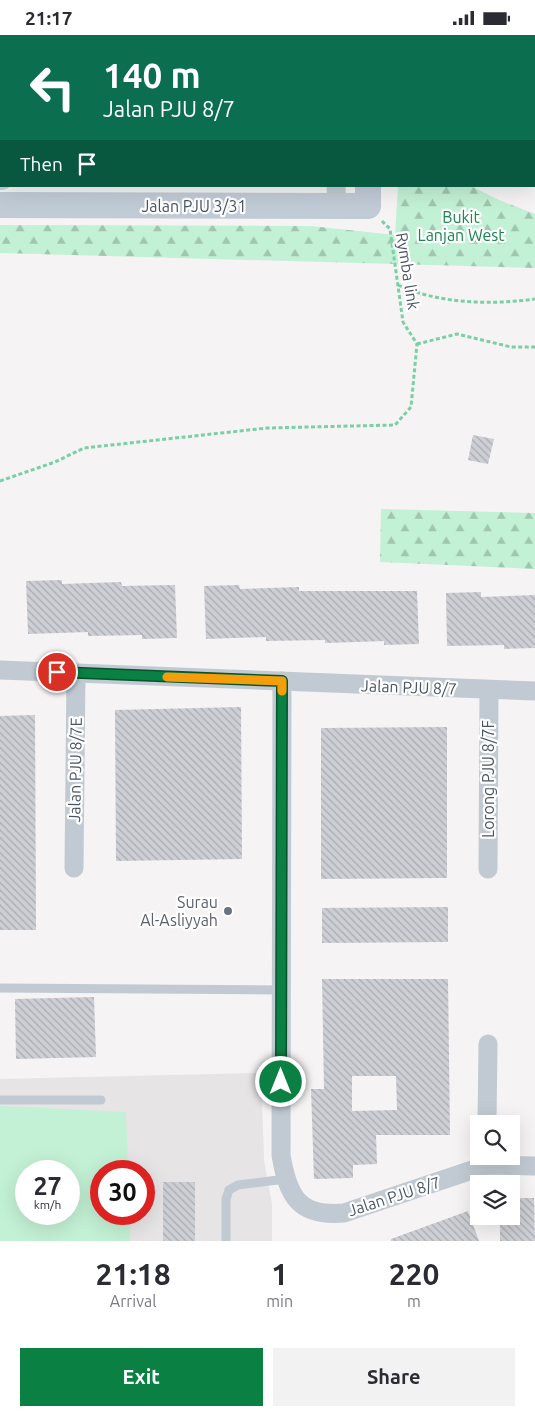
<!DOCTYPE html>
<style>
body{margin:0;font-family:Ubuntu,sans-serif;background:#f2f2f3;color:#2b2b33;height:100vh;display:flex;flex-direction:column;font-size:19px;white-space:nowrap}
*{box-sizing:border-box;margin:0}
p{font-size:16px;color:#7c7c81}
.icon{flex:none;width:28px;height:28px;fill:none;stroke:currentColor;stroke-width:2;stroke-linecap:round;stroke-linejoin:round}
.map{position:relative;height:1206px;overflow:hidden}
.details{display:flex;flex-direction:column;background:#fff;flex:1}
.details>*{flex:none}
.hud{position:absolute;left:0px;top:0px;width:535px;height:152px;box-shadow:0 5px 20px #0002;background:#0b6e4f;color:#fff;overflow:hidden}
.tools{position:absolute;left:470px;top:1080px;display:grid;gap:10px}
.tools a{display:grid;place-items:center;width:50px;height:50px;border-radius:0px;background:#fff;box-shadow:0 5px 20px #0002;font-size:25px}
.speed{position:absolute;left:15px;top:1125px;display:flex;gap:10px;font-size:25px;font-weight:700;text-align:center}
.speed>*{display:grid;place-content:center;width:65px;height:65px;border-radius:50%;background:#fff;box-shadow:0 5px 20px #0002;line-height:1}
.speed small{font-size:12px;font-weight:400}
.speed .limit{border:8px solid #d22;background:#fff;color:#111}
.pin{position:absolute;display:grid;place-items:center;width:42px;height:42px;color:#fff;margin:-21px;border:2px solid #fff;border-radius:50%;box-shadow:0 1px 5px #0007}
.me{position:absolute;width:55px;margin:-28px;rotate:0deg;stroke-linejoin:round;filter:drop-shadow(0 0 4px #0008)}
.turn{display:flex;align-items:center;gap:18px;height:105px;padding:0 20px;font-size:22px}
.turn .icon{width:65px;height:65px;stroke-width:2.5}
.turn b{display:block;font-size:35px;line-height:42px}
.then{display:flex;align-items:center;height:48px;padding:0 20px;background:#0003;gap:10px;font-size:19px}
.eta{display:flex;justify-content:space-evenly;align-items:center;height:85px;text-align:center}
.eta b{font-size:30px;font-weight:700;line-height:35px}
.cta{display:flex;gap:10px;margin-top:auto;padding:10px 20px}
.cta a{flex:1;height:58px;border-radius:0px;background:#0b8043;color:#fff;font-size:20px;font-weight:700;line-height:58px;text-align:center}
.cta a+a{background:#f2f2f3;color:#2b2b33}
.status{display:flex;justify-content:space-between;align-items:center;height:35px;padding:0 25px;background:#fff;direction:ltr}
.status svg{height:14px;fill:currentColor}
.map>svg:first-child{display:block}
.education{fill:#e6e4e5;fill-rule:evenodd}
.forest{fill:url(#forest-firs)}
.garden{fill:#c3f1d5;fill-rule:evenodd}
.building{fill:url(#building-back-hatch);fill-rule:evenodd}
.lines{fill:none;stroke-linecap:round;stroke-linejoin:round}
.path{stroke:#7ad0a6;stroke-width:3;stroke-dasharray:4 2.5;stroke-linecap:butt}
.lane{stroke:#c1cad2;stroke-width:9}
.street{stroke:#c1cad2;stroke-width:19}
.secondary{stroke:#c1cbd6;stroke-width:26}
.route-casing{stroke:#07532c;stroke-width:12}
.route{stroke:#0b8043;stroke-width:9}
.slow{stroke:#f59e0b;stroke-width:9}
.worship-dot{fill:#6b7280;stroke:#fff;stroke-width:2}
.labels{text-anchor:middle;stroke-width:4.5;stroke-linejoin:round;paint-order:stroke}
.street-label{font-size:16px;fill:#4a5661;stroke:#fff}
.park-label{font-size:16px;fill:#17864f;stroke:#fff}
.worship-label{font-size:16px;fill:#5b616d;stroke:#fff;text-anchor:end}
</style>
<div class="status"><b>21:17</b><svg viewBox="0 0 49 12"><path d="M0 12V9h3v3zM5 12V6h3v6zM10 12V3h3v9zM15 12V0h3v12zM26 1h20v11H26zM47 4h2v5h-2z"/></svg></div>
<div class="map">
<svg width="535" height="1206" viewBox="0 0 535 1206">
<defs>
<pattern id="forest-firs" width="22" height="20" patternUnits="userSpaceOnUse" patternTransform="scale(1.25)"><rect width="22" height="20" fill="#c3f1d5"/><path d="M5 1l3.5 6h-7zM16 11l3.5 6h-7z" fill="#a0c6b0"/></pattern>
<pattern id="building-back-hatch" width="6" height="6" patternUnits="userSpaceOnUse" patternTransform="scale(1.25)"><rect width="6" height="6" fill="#cdcfd5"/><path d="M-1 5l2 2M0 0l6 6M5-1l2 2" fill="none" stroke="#a8abb0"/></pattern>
</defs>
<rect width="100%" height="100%" fill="#f5f3f3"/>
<path class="education" d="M 261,1038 L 264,1125 L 272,1169 L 272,1206 L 0,1206 L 0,1044 ZM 26,1136 L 69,1136 L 69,1179 L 26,1179 ZM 101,1136 L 144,1136 L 144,1179 L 101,1179 Z"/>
<g class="forest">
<polygon points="398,151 471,151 499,165 535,179 535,233 0,218 0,190 311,191 395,200"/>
<polygon points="381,474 535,478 535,534 380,527"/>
</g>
<path class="garden" d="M 0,1071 L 126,1077 L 128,1136 L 101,1136 L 101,1179 L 129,1179 L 130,1206 L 0,1206 ZM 26,1136 L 69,1136 L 69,1179 L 26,1179 Z"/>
<g class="building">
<polygon points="473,400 494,404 488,429 468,425"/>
<polygon points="62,545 62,549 121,547 122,551 175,550 177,603 142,604 142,600 88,601 88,597 28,599 26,546"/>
<polygon points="239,550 240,554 299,552 299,556 417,556 419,609 384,610 384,606 325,608 325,605 266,606 266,602 206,604 204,551"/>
<polygon points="481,557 481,562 535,560 535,613 504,614 504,610 447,611 446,558"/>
<polygon points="241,672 242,824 116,826 115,675"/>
<polygon points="35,680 36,895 0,895 0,681"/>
<polygon points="447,692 447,843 321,844 321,693"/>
<polygon points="448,872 448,907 322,908 322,873"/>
<path d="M 322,944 L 448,944 L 450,1100 L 376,1100 L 377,1129 L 353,1130 L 353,1143 L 314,1144 L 311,1054 L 324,1054 ZM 352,1041 L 396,1041 L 397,1075 L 352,1076 Z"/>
<polygon points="94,962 96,1022 16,1024 15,964"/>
<rect x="163" y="1147" width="32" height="59"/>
<polygon points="511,1163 534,1163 535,1206 500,1206 500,1181 511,1181"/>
<polygon points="468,1176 479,1206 391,1206 391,1204"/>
</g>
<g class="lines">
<g class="path">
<polyline points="382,186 390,194 403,287 417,309"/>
<path d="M 398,250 C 439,269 491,270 535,264"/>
<polyline points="417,309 457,299 511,312 535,312"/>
<polyline points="0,446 55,427 84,413 267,393 395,390 411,372 417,309"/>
</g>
<g class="lane">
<polyline points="0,953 281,955"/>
<polyline points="0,1065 101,1065"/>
<polyline points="226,1206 226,1164 229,1155 238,1150 286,1144"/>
</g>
<g class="street">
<polyline points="303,0 303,1"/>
<polyline points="364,0 364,1"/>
<polyline points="111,1 111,0"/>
<polyline points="333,1 333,0"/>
<polyline points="407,1 407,0"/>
<polyline points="534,142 535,142"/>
<polyline points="336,151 337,172"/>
<polyline points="0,635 535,656"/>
<path d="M 282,646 L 281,1120 C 288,1162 299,1182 344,1178 L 487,1130 L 535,1131"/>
<polyline points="74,833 76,638"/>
<polyline points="488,834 489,655"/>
<polyline points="487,1089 488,1009"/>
</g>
<g class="secondary">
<polyline points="0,142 1,142"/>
<polyline points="0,170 368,171 368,151"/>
</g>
</g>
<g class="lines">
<defs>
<polyline id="route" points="57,637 282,646 281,1047"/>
</defs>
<use href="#route" class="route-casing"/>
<use href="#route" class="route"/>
<polyline class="slow" points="167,642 282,646 282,656"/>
</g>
<circle class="worship-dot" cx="228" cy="876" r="5"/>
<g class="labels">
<g class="street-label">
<text x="194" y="177">Jalan PJU 3/31</text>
<text transform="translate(408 236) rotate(81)" y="6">Rymba link</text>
<text transform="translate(409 652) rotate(2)" y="6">Jalan PJU 8/7</text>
<text transform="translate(75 735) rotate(-89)" y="6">Jalan PJU 8/7E</text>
<text transform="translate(488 744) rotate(-90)" y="6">Lorong PJU 8/7F</text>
<text transform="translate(394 1161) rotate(-18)" y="6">Jalan PJU 8/7</text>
</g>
<g class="park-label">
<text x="461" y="188">Bukit<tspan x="461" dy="18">Lanjan West</tspan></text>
</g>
<g class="worship-label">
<text x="218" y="873">Surau<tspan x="218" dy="18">Al-Asliyyah</tspan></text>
</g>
</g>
</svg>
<div class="tools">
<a><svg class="icon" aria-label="search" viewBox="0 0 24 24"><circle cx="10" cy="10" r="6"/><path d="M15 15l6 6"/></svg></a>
<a><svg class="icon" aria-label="layers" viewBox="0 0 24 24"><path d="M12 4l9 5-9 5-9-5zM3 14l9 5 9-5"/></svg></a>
</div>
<div class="speed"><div>27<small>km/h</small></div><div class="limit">30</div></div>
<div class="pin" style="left:57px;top:637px;background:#d93025"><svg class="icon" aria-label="arrive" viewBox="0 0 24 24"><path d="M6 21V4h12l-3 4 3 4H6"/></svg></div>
<svg class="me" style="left:281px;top:1047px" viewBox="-20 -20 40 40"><circle r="17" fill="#0b8043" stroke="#fff" stroke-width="3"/><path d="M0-11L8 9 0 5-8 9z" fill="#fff"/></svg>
<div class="hud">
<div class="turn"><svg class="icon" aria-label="left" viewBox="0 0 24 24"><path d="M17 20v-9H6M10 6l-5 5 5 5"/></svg><div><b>140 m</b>Jalan PJU 8/7</div></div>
<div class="then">Then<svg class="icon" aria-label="arrive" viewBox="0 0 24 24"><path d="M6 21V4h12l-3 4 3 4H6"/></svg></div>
</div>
</div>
<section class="details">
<div class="eta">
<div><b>21:18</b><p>Arrival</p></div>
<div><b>1</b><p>min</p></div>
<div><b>220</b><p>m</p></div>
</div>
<div class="cta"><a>Exit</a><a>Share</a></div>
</section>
